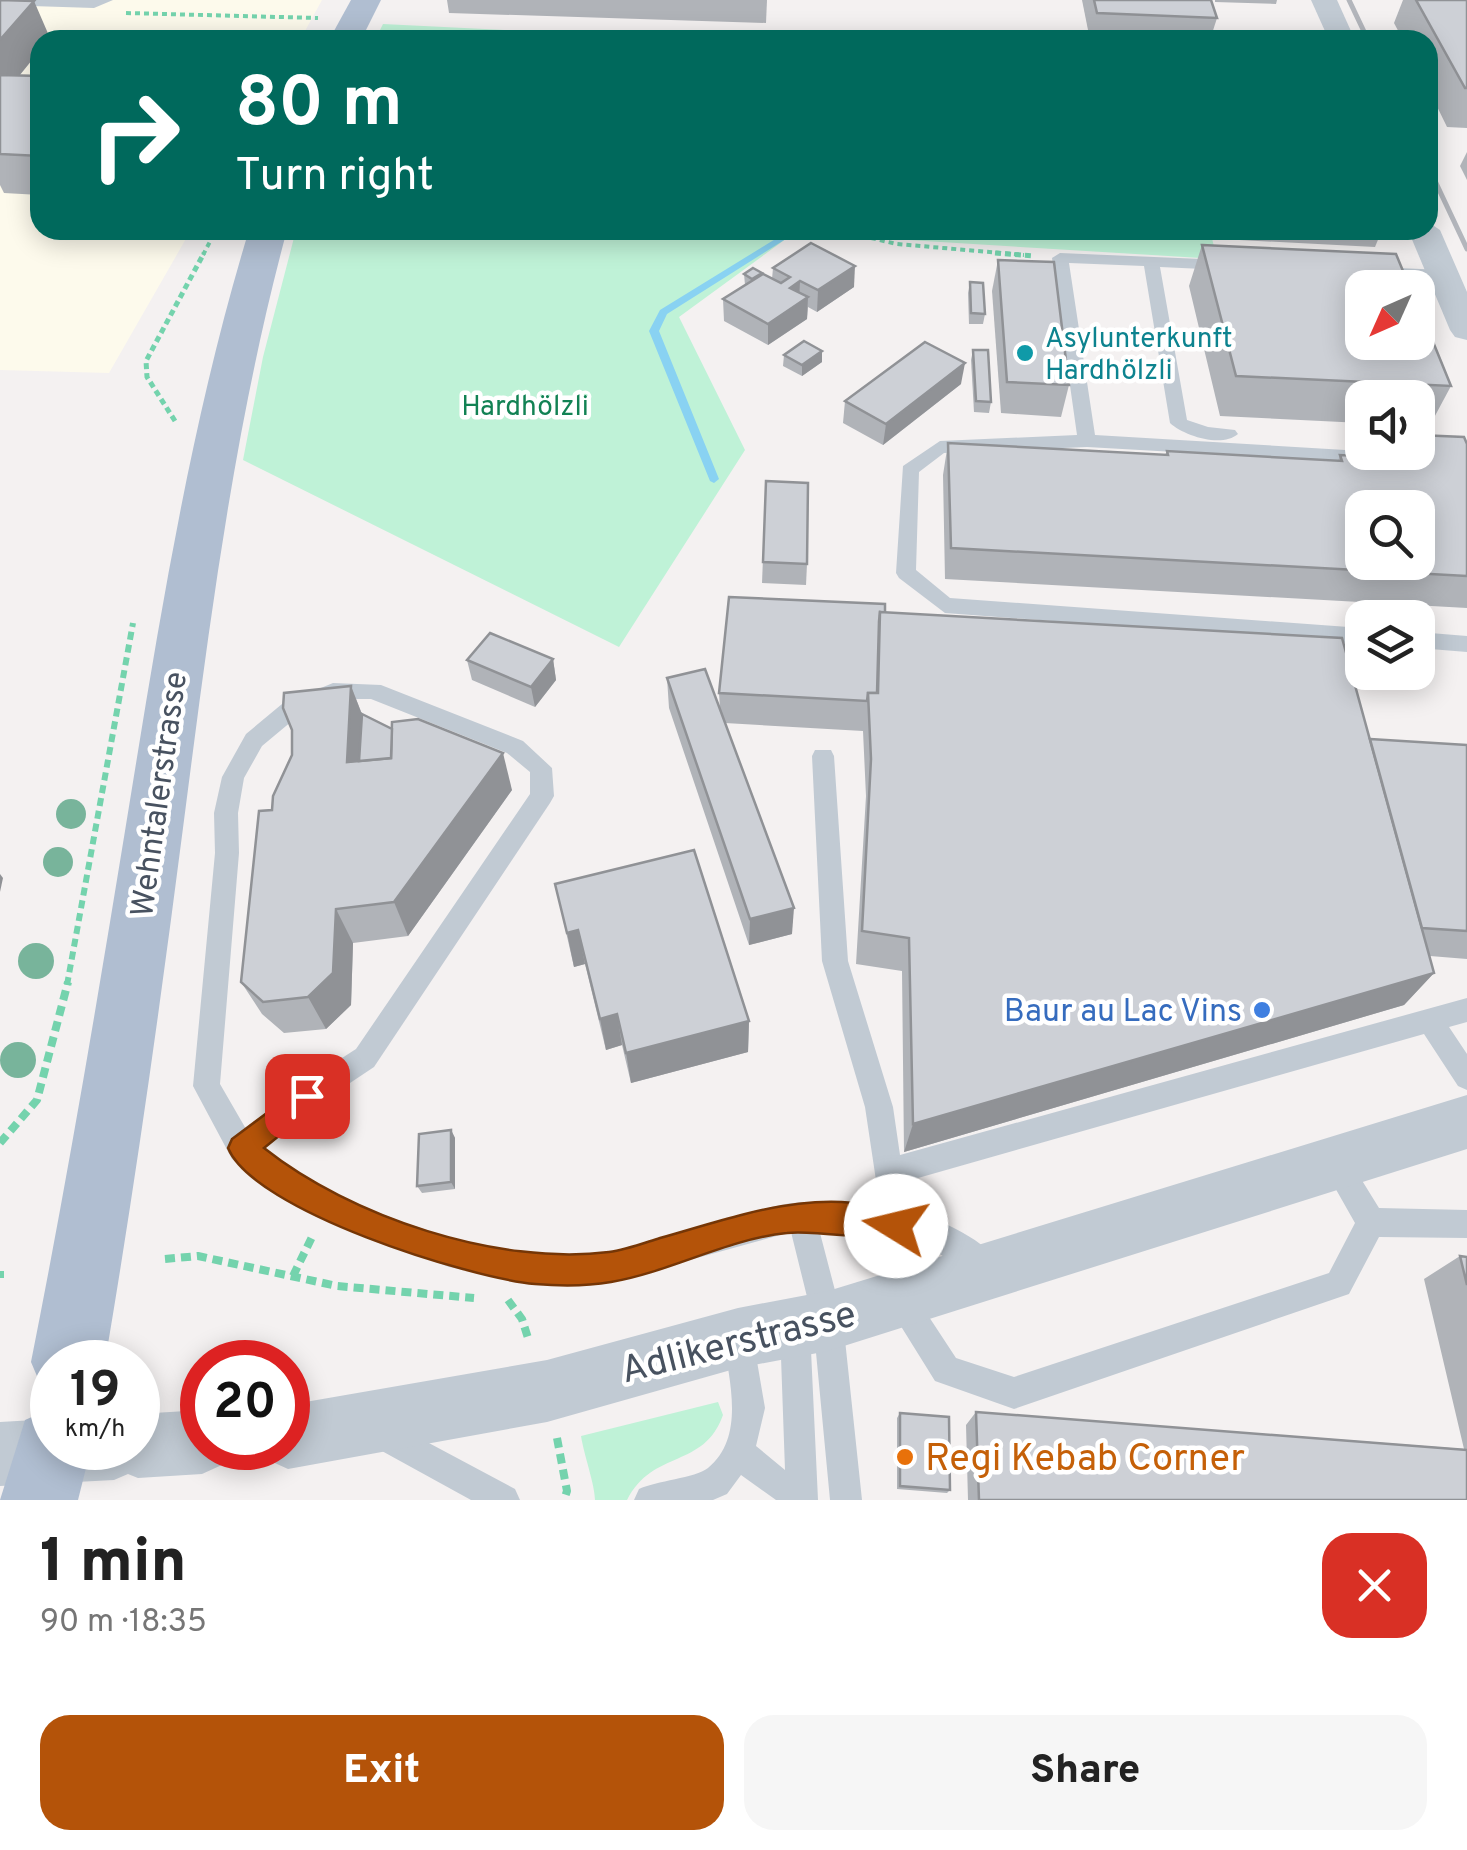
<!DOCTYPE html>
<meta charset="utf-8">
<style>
body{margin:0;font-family:Overpass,sans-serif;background:#f6f6f6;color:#222;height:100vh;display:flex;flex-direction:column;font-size:38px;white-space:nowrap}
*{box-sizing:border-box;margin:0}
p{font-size:32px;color:#767676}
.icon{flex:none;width:55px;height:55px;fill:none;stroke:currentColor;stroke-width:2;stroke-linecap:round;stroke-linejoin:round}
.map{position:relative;height:1500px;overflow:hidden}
.details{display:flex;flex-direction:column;background:#fff;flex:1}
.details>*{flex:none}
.banner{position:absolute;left:30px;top:30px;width:1408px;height:210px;border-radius:30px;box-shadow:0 5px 25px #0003;background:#00695c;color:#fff;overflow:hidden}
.needle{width:65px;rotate:225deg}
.controls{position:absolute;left:1345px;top:270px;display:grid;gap:20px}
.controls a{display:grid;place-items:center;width:90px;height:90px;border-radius:20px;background:#fff;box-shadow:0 5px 25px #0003;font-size:50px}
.speed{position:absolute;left:30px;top:1340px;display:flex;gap:20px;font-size:50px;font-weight:700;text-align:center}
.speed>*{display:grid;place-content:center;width:130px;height:130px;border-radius:50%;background:#fff;box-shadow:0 5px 25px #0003;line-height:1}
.speed small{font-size:25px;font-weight:400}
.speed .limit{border:15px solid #d22;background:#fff;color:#111}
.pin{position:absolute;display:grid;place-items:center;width:85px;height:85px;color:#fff;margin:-42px;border-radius:20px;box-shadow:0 5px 15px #0006}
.me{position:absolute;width:110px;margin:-55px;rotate:279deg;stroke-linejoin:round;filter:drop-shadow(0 0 8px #0008)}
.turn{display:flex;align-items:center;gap:35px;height:210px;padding:0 40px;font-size:45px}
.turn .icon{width:130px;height:130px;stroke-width:2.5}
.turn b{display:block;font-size:70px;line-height:85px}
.round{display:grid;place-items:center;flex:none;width:105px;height:105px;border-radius:30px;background:#f6f6f6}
.head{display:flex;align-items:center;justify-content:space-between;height:170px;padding:0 40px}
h1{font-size:60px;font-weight:800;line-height:75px}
.cta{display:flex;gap:20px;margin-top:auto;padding:20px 40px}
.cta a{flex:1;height:115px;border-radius:30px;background:#b45309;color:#fff;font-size:40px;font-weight:800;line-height:115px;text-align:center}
.cta a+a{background:#f6f6f6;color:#222}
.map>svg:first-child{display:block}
.commercial{fill:#fdfaec}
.green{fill:#bff2d7}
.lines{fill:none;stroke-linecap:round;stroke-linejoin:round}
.stream{fill:#89d2f2;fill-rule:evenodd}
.path-far3{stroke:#74d3ad;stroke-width:4;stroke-dasharray:5 4;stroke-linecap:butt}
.path-far2{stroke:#74d3ad;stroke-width:5;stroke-dasharray:6 4;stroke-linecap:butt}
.path-far1{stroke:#74d3ad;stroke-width:6;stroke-dasharray:8 5;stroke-linecap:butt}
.path{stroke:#74d3ad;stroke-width:8;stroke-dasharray:10 6;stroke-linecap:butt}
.service{fill:#c1cad3;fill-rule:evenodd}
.minor{fill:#c1cad3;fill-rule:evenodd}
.primary{fill:#b0bed1;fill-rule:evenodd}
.rail{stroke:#b3b6bc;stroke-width:5}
.tree{fill:#78b49b}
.wall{fill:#b0b3b8}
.shaded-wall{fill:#909296}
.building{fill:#cdd0d6;stroke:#909296;stroke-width:2.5;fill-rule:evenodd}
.route{fill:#b45309;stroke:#753606;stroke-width:2.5}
.culture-dot{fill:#0f9aa8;stroke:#fff;stroke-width:4}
.shop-dot{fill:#3f7fe0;stroke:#fff;stroke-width:4}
.food-dot{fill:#e8710a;stroke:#fff;stroke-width:4}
.labels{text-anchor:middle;stroke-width:9;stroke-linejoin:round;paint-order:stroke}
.far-culture-label{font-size:28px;fill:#0d838f;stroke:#fff;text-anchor:start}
.far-park-label{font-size:28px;fill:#128254;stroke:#fff}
.street-label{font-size:32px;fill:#485260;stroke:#fff}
.shop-label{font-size:32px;fill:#366cbe;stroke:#fff;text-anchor:end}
.near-street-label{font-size:38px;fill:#485260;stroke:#fff}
.near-food-label{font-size:38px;fill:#c56008;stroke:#fff;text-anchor:start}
</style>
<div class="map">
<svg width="1467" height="1500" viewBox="0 0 1467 1500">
<rect width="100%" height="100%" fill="#f4f1f1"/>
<polygon class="commercial" points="0,0 322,0 300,40 40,40 40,230 191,230 109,373 0,370"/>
<g class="green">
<polygon points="383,24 709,40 375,40"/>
<polygon points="296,230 1210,230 1217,259 794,233 679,317 745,450 619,647 243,460 263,357"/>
<path d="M 718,1402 L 723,1415 C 704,1469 653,1449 627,1500 L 595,1500 C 595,1485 584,1455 581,1436 Z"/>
</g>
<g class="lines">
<polygon class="stream" points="790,230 800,230 667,314 659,331 719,479 714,483 710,481 649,331 660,310"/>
<g class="path-far3">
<polyline points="126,13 318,18"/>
<polyline points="836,230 897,244 1024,255"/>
<polyline points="203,255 216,230"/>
</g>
<g class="path-far2">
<polyline points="995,253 1034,256"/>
<polyline points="175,421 147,377 146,361 204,253"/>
</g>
<polyline class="path-far1" points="67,985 133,623"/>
<g class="path">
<polyline points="0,1143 37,1100 68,982"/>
<polyline points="165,1259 198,1256 337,1286 474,1298"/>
<polyline points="0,1271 0,1278"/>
<polyline points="293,1276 312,1237"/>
<polyline points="508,1300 522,1319 528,1338"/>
<polyline points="557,1438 567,1491 564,1500"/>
</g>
<g class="service">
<polygon points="0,0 113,0 94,8 0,5"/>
<path d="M 1060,253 L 1225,260 L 1233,265 L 1225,270 L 1160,267 L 1187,420 L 1208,427 L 1235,430 L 1238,434 C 1222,448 1184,436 1170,423 L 1144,266 L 1069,263 L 1095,435 L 1362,451 L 1388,452 L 1395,458 L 1386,464 L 1087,447 L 944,453 L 919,472 L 916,570 L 950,598 L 1362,628 L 1362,644 L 945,613 L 899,578 L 896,573 L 903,466 L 940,441 L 1077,435 L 1052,258 Z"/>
<polygon points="1376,267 1443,270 1451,275 1443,280 1370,275 1370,269"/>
<polygon points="1418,632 1467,636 1467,652 1418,648"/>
<path d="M 333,683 L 381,685 L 523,741 L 552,768 L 554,796 L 550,803 L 374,1067 L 317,1105 L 264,1149 C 345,1211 509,1272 613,1252 C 670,1240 724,1216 781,1205 C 812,1198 849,1205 880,1207 L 865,1107 L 822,961 L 812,756 L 815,750 L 831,750 L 834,756 L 848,961 L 893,1107 L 900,1155 L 1467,998 L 1467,1022 L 1449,1027 L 1467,1054 L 1467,1090 L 1458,1086 L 1424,1034 L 904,1182 L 909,1211 C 936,1217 991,1242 1002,1268 L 997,1278 L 987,1283 L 920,1242 L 820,1233 L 843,1321 L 862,1500 L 830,1500 L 813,1321 L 791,1232 L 610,1282 L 535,1284 L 449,1267 L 327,1220 L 273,1191 L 232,1159 L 193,1086 L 215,853 L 214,813 L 222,777 L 246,734 L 282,704 ZM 335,699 L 371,699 L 507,753 L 530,772 L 530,794 L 356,1049 L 297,1087 L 246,1129 L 220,1084 L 239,853 L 238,813 L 244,778 L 262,746 L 298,716 Z"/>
<polygon points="1335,1149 1345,1153 1379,1208 1467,1210 1467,1238 1379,1237 1349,1294 1014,1409 935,1381 884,1299 888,1288 899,1284 910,1288 956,1358 1014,1377 1329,1273 1355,1223 1321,1163 1325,1153"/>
<path d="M 795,1314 L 806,1318 L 810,1329 L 818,1500 L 776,1500 L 741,1475 L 727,1494 L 713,1500 L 634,1500 L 639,1489 C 656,1481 695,1478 708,1468 C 746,1437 729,1379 723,1338 L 727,1327 L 738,1323 L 749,1327 L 753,1338 L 765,1408 L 756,1446 L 785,1470 L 780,1329 L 784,1318 Z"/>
<polygon points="382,1418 515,1489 520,1500 471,1500 371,1445 366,1434 371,1423"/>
</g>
<g class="minor">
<polygon points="1311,0 1337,0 1355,40 1329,40"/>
<polygon points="1428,222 1440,230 1467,292 1467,340 1455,337 1450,330 1408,230 1428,230"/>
<polygon points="1467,1095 1467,1149 828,1351 738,1368 547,1422 288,1469 266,1459 261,1448 288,1448 288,1405 547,1360 738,1308 828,1291"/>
<polygon points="202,1410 202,1448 231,1448 224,1464 202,1474 138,1478 128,1474 114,1480 0,1486 0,1422 52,1419 52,1448 138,1448 138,1414"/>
</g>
<g class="primary">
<polygon points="351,0 381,0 361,40 329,40"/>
<path d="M 249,230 L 287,230 C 234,426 209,627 183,828 C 160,1007 135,1185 105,1362 L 52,1362 L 52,1393 L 42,1388 L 31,1362 C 66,1186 96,1009 125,831 C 158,629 189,427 249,230 Z"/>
<polygon points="52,1408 52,1448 91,1448 78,1500 0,1500 25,1420"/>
</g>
<g class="rail">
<polyline points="1349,0 1368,40"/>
<polyline points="1428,166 1467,249"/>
</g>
</g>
<g class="tree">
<circle cx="71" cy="814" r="15"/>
<circle cx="58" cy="862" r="15"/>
<circle cx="36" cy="961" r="18"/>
<circle cx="18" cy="1060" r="18"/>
</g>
<g class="wall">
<polygon points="0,0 50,38 48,40 40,40 40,50 20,75 40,76 40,195 4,193 0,185"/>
<polygon points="447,0 767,0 766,23 449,13"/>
<polygon points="1082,0 1211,0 1217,18 1210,40 1090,40"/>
<polygon points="1215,0 1277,0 1276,4 1215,2"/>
<polygon points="1403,0 1467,0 1467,128 1447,127 1428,88 1428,40 1403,40 1394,23"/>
<polygon points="1467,152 1467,180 1460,166"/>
<polygon points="1237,230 1382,230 1375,247 1239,240"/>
<polygon points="1202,245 1451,386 1429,427 1418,426 1418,398 1362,398 1362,423 1220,416 1189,286"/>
<polygon points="998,260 1069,385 1061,417 1001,413 992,291"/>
<polygon points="773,268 854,287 817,312 808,307 807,319 768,345 724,321 723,299 745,285 744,274 772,279"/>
<polygon points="970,282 985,314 983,324 969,324 968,293"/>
<polygon points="973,350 991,402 989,413 974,412 971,360"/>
<polygon points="822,351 822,362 802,376 783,366 784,355"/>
<polygon points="961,384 883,445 843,423 845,401"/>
<polygon points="948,443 1165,455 1167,451 1338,461 1340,455 1357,456 1362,445 1362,452 1418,452 1467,444 1467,608 945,579 943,475"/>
<polygon points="766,481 807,564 806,585 762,583"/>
<polygon points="885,613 1370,739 1467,745 1467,959 1430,956 1434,973 1404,1005 904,1152 902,971 856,964 866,796 863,731 725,723 792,934 749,945 669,708 667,678 720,709 719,693"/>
<polygon points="553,659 556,680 535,707 472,680 467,660"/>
<polygon points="351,686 362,714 512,790 408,936 353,943 351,1005 326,1029 284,1033 262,1014 241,982 272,810"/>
<polygon points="555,884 749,1021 748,1052 631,1083 622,1045 606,1050 585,964 574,967"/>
<polygon points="451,1130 455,1138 455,1189 422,1193 417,1186"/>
<polygon points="1460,1256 1467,1257 1467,1500 968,1500 966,1425 976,1412 1464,1449 1424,1279"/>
<polygon points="900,1413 950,1490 947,1493 897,1489 897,1418"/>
</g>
<g class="shaded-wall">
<polygon points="34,1 50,38 48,40 40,40 40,50 0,99 0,40"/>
<polygon points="855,266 854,287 817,312 818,290"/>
<polygon points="800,281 799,303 790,288"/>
<polygon points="808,297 807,319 768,345 768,324"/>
<polygon points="822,351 822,362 802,376 802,365"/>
<polygon points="965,363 961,384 883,445 886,424"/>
<polygon points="553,659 556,680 535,707 531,687"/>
<polygon points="351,686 366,725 362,789 347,762"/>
<polygon points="503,753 512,790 408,936 394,902"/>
<polygon points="0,874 3,878 0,892"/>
<polygon points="794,908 792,934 749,945 750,919"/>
<polygon points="336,909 353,943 351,1005 326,1029 308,997"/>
<polygon points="578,930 585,964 574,967 567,933"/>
<polygon points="1434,973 1404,1005 904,1152 913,1124"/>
<polygon points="617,1014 622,1045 606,1050 600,1019"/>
<polygon points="749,1021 748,1052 631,1083 626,1053"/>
<polygon points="451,1130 455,1138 455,1189 451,1182"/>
</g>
<g class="building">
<polygon points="0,0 34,1 0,40"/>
<polygon points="1094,0 1211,0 1217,18 1097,13"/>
<polygon points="1416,0 1467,0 1467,88 1465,88"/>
<polygon points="187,36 236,37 234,40 185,40"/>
<polygon points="0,75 40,76 40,156 0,154"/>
<polygon points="811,243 855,266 818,290 800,281 790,288 808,297 768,324 723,299 763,274 781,283 790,277 773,268"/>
<polygon points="1202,245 1396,254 1410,288 1362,288 1362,342 1418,342 1418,305 1451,386 1236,376"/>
<polygon points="998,260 1054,262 1069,385 1007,382"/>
<polygon points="753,268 762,273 752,279 744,274"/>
<polygon points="970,282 983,283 985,314 971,313"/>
<polygon points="804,341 822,351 802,365 784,355"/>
<polygon points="925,342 965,363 886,424 845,401"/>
<polygon points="973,350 988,350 991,402 976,401"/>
<path d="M 1418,435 L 1464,437 L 1467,444 L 1467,576 L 951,548 L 948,443 L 1168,455 L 1167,451 L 1342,461 L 1340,455 L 1378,457 L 1376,452 L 1418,452 ZM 1362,508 L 1418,508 L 1418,562 L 1362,562 Z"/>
<polygon points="766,481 808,483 807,564 763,562"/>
<polygon points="729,597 885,604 885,613 880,612 879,621 877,693 868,693 867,701 719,693"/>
<polygon points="880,612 1342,638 1434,973 913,1124 909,938 862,931 871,759 868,693 878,693"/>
<polygon points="490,633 553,659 531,687 467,660"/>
<polygon points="705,669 794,908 750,919 667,678"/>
<polygon points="351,686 347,762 391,758 392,722 418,719 503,753 394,902 336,909 333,973 308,997 263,1002 241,982 259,811 272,810 273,796 292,755 292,730 283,708 284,693"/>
<polygon points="362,714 392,729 391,758 359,761"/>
<polygon points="1370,739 1467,745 1467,931 1422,928"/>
<polygon points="694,850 749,1021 626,1053 617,1014 600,1019 578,930 567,933 555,884"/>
<polygon points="451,1130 451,1182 417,1186 419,1134"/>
<polygon points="1460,1256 1467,1257 1467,1285"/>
<polygon points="976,1412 1467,1450 1467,1500 979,1500"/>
<polygon points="900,1413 949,1417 950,1490 900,1486"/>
</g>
<path class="route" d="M 307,1083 L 317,1087 L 321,1096 L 317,1105 L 264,1148 C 351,1217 498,1266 609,1252 C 626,1250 644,1243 660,1238 C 739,1216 826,1182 907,1216 L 911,1226 L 907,1236 C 887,1244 817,1229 787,1233 C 727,1239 670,1272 611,1282 C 588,1286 558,1286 535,1284 C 469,1278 254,1211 228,1148 L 232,1139 Z"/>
<circle class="culture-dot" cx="1025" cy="353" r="10"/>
<circle class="shop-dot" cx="1262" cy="1010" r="10"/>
<circle class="food-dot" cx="905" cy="1457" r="10"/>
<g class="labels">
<g class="far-culture-label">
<text x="1045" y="347">Asylunterkunft<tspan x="1045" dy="32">Hardhölzli</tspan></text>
</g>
<g class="far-park-label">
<text x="525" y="415">Hardhölzli</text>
</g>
<g class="street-label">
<text transform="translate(158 794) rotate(-82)" y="11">Wehntalerstrasse</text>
</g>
<g class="shop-label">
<text x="1242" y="1021">Baur au Lac Vins</text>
</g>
<g class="near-street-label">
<text transform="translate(738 1341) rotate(-14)" y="13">Adlikerstrasse</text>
</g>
<g class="near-food-label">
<text x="925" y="1470">Regi Kebab Corner</text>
</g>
</g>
</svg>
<div class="controls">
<a><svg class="needle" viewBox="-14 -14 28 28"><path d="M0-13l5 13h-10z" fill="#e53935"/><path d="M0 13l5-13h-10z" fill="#767676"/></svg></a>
<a><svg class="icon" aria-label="sound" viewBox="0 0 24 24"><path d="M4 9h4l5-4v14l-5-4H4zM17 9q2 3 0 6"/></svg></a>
<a><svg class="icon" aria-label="search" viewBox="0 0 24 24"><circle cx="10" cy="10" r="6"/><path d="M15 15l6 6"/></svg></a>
<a><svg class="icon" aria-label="layers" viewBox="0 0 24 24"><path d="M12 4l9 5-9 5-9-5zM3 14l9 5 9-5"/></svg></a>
</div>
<div class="speed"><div>19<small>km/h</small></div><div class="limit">20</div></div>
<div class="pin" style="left:307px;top:1096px;background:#d93025"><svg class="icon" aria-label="arrive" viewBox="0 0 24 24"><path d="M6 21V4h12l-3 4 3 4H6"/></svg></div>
<svg class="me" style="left:896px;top:1226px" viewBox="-20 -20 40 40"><circle r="19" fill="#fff"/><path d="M0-13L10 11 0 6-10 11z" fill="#b45309"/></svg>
<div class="banner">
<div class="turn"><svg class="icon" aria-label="right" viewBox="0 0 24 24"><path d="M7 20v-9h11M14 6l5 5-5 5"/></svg><div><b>80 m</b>Turn right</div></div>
</div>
</div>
<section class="details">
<div class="head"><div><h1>1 min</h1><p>90 m · 18:35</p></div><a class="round" style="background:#d93025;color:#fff"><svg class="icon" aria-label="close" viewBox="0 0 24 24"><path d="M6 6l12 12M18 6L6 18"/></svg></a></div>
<div class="cta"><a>Exit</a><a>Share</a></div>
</section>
